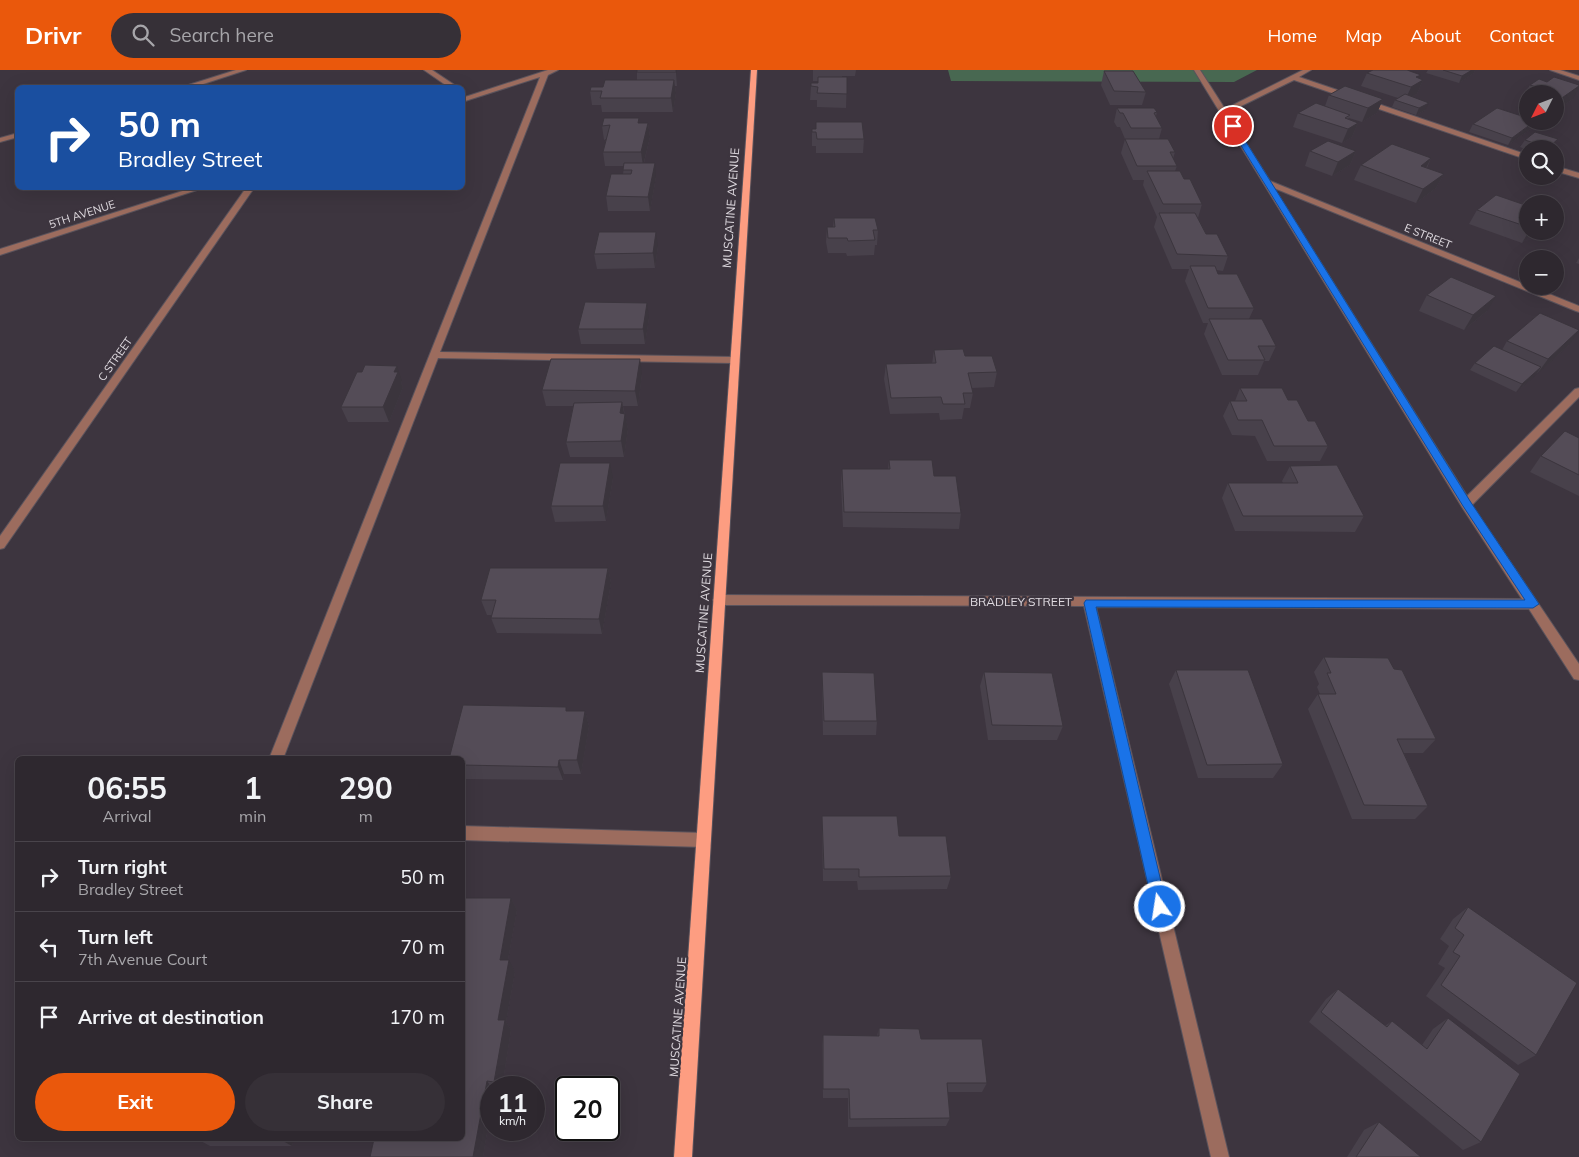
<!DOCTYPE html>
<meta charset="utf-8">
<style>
body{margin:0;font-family:Mulish,sans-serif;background:#363037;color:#f1f3f6;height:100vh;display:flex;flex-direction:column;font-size:19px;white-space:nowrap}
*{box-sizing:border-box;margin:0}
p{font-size:16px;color:#a7a6aa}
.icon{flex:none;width:28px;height:28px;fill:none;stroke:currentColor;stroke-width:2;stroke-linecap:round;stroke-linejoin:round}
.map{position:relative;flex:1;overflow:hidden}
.details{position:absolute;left:15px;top:686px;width:450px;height:385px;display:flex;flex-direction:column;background:#2e282f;border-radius:8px;box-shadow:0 5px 20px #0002,0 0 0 1px #49444b}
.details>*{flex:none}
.top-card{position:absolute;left:15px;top:15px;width:450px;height:105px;border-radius:8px;box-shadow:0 5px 20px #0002,0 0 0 1px #49444b;background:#1a4fa0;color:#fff;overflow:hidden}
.needle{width:32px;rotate:228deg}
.fabs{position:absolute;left:1519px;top:15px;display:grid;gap:10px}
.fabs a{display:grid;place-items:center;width:45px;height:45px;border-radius:50%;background:#2e282f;box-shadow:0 5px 20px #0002,0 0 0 1px #49444b;font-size:25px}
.speed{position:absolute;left:480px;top:1006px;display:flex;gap:10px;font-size:25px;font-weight:700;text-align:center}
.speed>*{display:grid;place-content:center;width:65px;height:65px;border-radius:50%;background:#2e282f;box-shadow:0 5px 20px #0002,0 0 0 1px #49444b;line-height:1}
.speed small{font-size:12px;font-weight:400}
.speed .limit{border:2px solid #111;border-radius:8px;background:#fff;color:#111}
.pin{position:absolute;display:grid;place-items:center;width:42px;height:42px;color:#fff;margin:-21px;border:2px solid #fff;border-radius:50%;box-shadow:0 1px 5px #0007}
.me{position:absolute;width:55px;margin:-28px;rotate:347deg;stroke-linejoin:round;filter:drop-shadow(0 0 4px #0008)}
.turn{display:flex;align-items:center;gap:18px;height:105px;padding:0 20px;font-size:22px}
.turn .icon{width:65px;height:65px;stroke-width:2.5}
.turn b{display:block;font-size:35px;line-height:42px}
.eta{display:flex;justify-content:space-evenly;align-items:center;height:85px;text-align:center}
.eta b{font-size:30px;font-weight:700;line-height:35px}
.primary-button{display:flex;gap:10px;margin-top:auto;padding:10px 20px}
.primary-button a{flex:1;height:58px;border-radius:30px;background:#ea580c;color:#fff;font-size:20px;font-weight:700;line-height:58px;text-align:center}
.primary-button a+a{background:#363037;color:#f1f3f6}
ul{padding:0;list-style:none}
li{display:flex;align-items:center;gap:15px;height:70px;padding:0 20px;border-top:1px solid #49444b}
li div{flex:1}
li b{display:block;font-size:19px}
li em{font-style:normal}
header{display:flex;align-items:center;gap:30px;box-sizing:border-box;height:70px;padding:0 25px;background:#ea580c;color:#fff}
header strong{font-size:24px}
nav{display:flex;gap:28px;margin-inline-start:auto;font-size:18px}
.search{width:350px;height:45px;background:#363037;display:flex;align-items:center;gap:12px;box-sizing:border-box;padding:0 18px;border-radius:28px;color:#a7a6aa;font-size:19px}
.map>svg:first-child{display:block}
.green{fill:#486851}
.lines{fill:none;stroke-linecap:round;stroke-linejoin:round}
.minor-casing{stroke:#5a535c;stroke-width:2}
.major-casing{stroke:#5a535c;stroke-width:2}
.minor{fill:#9c6c5e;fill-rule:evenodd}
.major{fill:#fd9d81;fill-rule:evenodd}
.wall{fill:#48414b}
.shaded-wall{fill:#3b353d}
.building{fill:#544c57;stroke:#3b353d}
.route{fill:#1a73e8;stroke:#114b97}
.labels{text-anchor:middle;stroke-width:4.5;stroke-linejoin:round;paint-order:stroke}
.far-street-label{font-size:11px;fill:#e0dbe1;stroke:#3d353f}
.street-label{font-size:12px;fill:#e0dbe1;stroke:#3d353f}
</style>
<header>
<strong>Drivr</strong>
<div class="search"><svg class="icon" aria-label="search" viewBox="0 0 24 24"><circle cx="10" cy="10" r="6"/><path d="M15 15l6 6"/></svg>Search here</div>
<nav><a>Home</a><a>Map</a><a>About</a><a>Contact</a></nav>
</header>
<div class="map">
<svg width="1579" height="1087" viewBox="0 0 1579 1087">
<rect width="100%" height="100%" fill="#3d353f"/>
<polygon class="green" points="948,0 1257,0 1234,12 951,11"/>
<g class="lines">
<defs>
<g id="minor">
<polygon points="236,0 246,0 191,18 179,18"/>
<polygon points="424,0 432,0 459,18 450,18"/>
<polygon points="548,0 558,0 548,5 440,282 734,287 739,290 734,293 438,288 283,689 269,689 540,7 462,32 462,28"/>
<polygon points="1194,0 1200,0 1225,39 1303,0 1311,0 1299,7 1528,85 1528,90 1294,10 1227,43 1270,111 1579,236 1579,242 1576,241 1274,118 1467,426 1575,319 1579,318 1579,327 1472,435 1579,594 1579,610 1574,609 1529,539 1096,537 1229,1087 1211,1087 1084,536 719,535 713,530 719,525 1522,529 1462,437"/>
<polygon points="1550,0 1560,0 1579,6 1579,10"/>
<polygon points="18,63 18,67 0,72 0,68"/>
<polygon points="1555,96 1579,103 1579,108 1555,101"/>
<polygon points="192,118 203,118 0,185 0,179"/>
<polygon points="246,118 254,118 4,478 0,479 0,466"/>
<polygon points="462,756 704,763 709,765 711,770 709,775 704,777 462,770"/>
</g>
<polygon id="major" points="751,0 757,0 692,1087 674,1087"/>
</defs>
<use href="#minor" class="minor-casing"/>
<use href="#major" class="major-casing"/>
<use href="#minor" class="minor"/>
<use href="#major" class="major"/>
</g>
<g class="wall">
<polygon points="637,0 677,0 677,16 675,16 676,23 673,42 602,42 601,35 592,35 590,21 603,17 637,10"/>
<polygon points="813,0 856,0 855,6 842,6 842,7 847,7 846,38 817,37 817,30 810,30 811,16 818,13 818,11 813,11"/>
<polygon points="1428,0 1475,0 1474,3 1459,13 1426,3"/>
<polygon points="1104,1 1146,22 1142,35 1110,35 1101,15"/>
<polygon points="1367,3 1419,9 1423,10 1417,24 1411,27 1425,40 1416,45 1392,37 1395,30 1398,28 1361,16"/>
<polygon points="1530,15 1573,29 1555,41 1555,24 1528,24 1528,30 1522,28"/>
<polygon points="1329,25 1383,29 1377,43 1362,52 1349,48 1348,49 1358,53 1352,67 1342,73 1293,57 1298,43 1325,36"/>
<polygon points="1117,38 1157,42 1156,46 1162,58 1159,69 1175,82 1173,89 1177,96 1175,101 1184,109 1202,134 1198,148 1206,164 1228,186 1223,201 1216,200 1218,204 1254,238 1249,249 1276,276 1269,291 1264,291 1258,305 1222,305 1204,264 1208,253 1203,253 1185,211 1189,199 1172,199 1154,157 1157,147 1143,115 1144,110 1133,110 1121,83 1125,69 1120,57 1117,57 1114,52"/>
<polygon points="1536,51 1532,58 1508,75 1469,62 1473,54"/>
<polygon points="816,52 864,69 863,83 816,83 816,76 812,76 812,59 816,59"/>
<polygon points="639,53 648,53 650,67 644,93 656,107 650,141 608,141 606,126 623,104 624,96 605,96 603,82 606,69 604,70 602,56"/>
<polygon points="1558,69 1554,76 1551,79 1528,79 1528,80 1520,77 1525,70"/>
<polygon points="1310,81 1356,81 1350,95 1332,106 1305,96"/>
<polygon points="1431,88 1427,98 1444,104 1436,118 1416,133 1354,110 1361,95"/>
<polygon points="1528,136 1528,161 1536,161 1522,173 1469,154 1477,140"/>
<polygon points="834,148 878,160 877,175 875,175 874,185 847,186 846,183 828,183 826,172 827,157 833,157"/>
<polygon points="658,176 655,198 597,199 594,184"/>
<polygon points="1579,188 1579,194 1576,193"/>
<polygon points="1427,225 1487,241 1464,260 1419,241"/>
<polygon points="649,248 645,274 581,274 578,259"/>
<polygon points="1507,271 1569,275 1516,322 1470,300 1475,293 1502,280"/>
<polygon points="934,280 965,286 997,302 994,317 972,318 973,323 970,338 964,338 962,349 940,350 939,343 890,344 884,309 886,294 932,294"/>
<polygon points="362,302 402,311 401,313 403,317 389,352 348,352 341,337"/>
<polygon points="642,304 638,336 623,336 628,359 624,387 570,387 566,372 573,336 546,336 542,320"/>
<polygon points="1240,318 1288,330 1308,351 1328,376 1320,391 1267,391 1255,366 1232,365 1223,346 1230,331 1235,331"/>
<polygon points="1579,368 1579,426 1530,402 1541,386"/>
<polygon points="889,390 934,406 961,443 959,459 843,457 841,414 842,399 888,399"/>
<polygon points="1290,396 1364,446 1355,462 1235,461 1222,428 1228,413 1283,413 1282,411"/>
<polygon points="613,408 606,451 555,452 551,436"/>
<polygon points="608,498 611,513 602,564 497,563 491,548 492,545 487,545 481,530"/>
<polygon points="1324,587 1394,599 1436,669 1423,683 1404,683 1428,736 1415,749 1352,749 1308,639 1318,624 1320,624 1317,617 1319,614 1314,602"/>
<polygon points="1176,600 1283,694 1273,708 1198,708 1169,614"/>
<polygon points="822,602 877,651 876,665 823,665 822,616"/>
<polygon points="984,602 1063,656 1057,670 988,670 980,616"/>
<polygon points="568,641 585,641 589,656 581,704 564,704 563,710 462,709 462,689"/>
<polygon points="822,746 899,766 951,806 947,819 858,820 857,811 823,811 822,759"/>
<polygon points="511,828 517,840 508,890 515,902 506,952 511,960 502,1018 491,1018 491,1038 483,1087 370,1087"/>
<polygon points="1468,837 1536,985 1518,995 1426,926 1445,898 1438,894 1449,876 1440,869 1453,849"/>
<polygon points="1338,919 1385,956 1392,951 1422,975 1433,959 1448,948 1481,1072 1463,1080 1309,952 1326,929"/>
<polygon points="879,958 921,969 987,1013 982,1022 948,1022 950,1048 946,1056 848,1057 848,1028 823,1028 822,975 823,965 877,966"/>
<polygon points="1379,1052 1421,1087 1347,1087 1364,1060"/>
<polygon points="197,1069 294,1069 292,1076 210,1076"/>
</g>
<g class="shaded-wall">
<polygon points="676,0 677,0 677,16 676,2"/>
<polygon points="1472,0 1475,0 1474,3 1459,13 1462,6"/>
<polygon points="1421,5 1417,13 1423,10 1417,24 1405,30 1416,7"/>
<polygon points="674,10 676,23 673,42 671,28"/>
<polygon points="1579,16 1579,18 1573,29 1555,41 1555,37 1559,30"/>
<polygon points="1383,29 1377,43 1362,52 1368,38"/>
<polygon points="1429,33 1425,40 1416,45 1419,38"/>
<polygon points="1536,51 1532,58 1508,75 1512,68"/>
<polygon points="648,53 650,67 643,96 641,82"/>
<polygon points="1358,53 1352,67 1342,73 1348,59"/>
<polygon points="1558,69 1554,76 1551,79 1547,79"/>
<polygon points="1356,81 1350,95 1332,106 1338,92"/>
<polygon points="1431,88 1424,102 1421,96"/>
<polygon points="655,93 656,107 650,141 648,127"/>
<polygon points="1444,104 1436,118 1416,133 1423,119"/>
<polygon points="1529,161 1536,161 1522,173"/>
<polygon points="656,162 658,176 655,198 653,183"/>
<polygon points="1496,226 1487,241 1464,260 1473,245"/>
<polygon points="647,233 649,248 645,274 643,259"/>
<polygon points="1579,261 1569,275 1537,304 1548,289"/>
<polygon points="640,289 642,304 638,336 635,321"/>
<polygon points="397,296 402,311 401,313 403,317 389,352 383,337"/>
<polygon points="1541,297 1536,305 1516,322 1522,314"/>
<polygon points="622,332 625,348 620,343"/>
<polygon points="625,344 628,359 624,387 621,371"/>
<polygon points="610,393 613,408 606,451 603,436"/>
<polygon points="608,498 611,513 602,564 599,549"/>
<polygon points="585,641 589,656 581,704 577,690"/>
<polygon points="559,690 564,704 563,710 558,697"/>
<polygon points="511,828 517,840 506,901 500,890"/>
<polygon points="509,890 515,902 506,952 511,960 502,1018 499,1018 494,1012 498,950"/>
<polygon points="487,1011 492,1018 491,1018 491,1038 483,1087 473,1087"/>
<polygon points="279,1069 294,1069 292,1076"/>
</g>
<g class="building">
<rect x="637" y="0" width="39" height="2"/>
<polygon points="1373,0 1407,0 1421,5 1416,7 1423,10 1411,17 1367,3"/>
<polygon points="1443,0 1472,0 1462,6"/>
<polygon points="1104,1 1133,1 1146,22 1114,21"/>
<polygon points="818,7 847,7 847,24 817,23 818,17 811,16 811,13 818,13"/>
<polygon points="1554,7 1579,15 1579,16 1559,30 1555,29 1555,24 1537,24 1544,19 1530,15 1539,9 1547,12"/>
<polygon points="605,10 674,10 671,28 600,28 602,21 590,21 591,17 603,17"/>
<polygon points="1345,16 1383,29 1368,38 1329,25"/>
<polygon points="1405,24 1429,33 1419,38 1395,30"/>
<polygon points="1316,33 1350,45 1345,48 1358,53 1348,59 1298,43"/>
<polygon points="1117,38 1154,38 1157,42 1154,43 1162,58 1131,58 1123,43 1120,43"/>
<polygon points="1497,38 1528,48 1528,51 1535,51 1512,68 1473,54"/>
<polygon points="604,48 639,48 638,53 648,53 641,82 603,82 610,55 602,56"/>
<polygon points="816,52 862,52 864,69 817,69 816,62 812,62 812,59 816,59"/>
<polygon points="1535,62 1558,69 1548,78 1525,70"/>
<polygon points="1125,69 1168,69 1175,82 1170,82 1177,96 1137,96"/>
<polygon points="1328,71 1356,81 1338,92 1310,81"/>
<polygon points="1392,74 1431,88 1421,96 1444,104 1423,119 1361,95"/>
<polygon points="624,93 655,93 648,127 606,126 611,104 631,104 632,100 623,100"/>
<polygon points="1147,101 1180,101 1184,109 1190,109 1202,134 1163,134"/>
<polygon points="1496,125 1528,136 1528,157 1477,140"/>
<polygon points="1159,143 1195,143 1206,164 1217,164 1228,186 1177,184"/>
<polygon points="834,148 875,148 878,160 873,160 875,170 848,171 847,168 828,168 827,157 835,157"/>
<polygon points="599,162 656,162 653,183 594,184"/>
<polygon points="1190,196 1215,196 1218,204 1237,204 1254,238 1208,238"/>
<polygon points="1451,207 1496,226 1473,245 1427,225"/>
<polygon points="585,232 647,233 643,259 578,259"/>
<polygon points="1540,243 1579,260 1548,289 1507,271"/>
<polygon points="1209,249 1262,249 1276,276 1258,276 1265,290 1228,290"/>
<polygon points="1494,276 1541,297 1522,314 1475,293"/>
<polygon points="963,279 965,286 992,286 997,302 968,303 973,323 963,323 965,334 943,334 941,327 891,328 886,294 936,293 934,280"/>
<polygon points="551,289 640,289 635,321 542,320"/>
<polygon points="365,295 397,296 394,302 398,302 383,337 341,337 357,302 362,302"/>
<polygon points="1240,318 1282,318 1288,330 1297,330 1308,351 1315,351 1328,376 1274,376 1262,350 1238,350 1230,331 1247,331"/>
<polygon points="622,332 620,343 625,344 621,371 566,372 574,333"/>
<polygon points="1565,361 1579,368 1579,405 1541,386"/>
<polygon points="889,390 932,390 934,406 956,406 961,443 844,442 842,399 890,399"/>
<polygon points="560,393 610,393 603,436 551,436"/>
<polygon points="1337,395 1364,446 1243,446 1228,413 1298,413 1290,396"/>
<polygon points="490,498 608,498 599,549 491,548 496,530 481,530"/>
<polygon points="1324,587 1388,588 1394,599 1402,600 1436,669 1397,669 1428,736 1364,735 1318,624 1336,624 1327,603 1331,603"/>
<polygon points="1176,600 1248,600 1283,694 1207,695"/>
<polygon points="822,602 874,603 877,651 824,651"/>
<polygon points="984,602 1052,603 1063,656 992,655"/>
<polygon points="463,635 566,637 566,641 585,641 577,690 559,690 558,697 462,695 462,689 449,689"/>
<polygon points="822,746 897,746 899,766 946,766 951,806 859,807 859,799 824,799"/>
<polygon points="462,828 511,828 500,890 509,890 498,950 505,950 494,1012 487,1011 473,1087 370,1087 374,1069 462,1069"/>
<polygon points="1468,837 1577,913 1536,985 1441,915 1460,886 1453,882 1464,865 1455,858"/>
<polygon points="1338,919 1387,957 1392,951 1427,979 1448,948 1520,1004 1481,1072 1321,942"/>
<polygon points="879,958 919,959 921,969 982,969 987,1013 947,1013 950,1048 850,1049 849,1019 823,1019 823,965 879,966"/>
<polygon points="1379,1052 1421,1087 1356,1087"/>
</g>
<polygon class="route" points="1233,54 1236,56 1470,431 1539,534 1533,538 1096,537 1167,837 1165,841 1160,843 1155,841 1153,837 1084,533 1086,530 1525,530 1463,436 1229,56"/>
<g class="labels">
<g class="far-street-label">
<text transform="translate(82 144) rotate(-18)" y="4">5TH AVENUE</text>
<text transform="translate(1428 166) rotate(22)" y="4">E STREET</text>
<text transform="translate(115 289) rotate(-55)" y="4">C STREET</text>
</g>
<g class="street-label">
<text transform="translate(731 138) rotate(-86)" y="4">MUSCATINE AVENUE</text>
<text x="1021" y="536">BRADLEY STREET</text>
<text transform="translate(704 543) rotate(-86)" y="4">MUSCATINE AVENUE</text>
<text transform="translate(678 947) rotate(-86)" y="4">MUSCATINE AVENUE</text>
</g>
</g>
</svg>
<div class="fabs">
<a><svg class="needle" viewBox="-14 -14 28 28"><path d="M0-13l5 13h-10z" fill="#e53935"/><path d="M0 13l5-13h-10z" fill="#a7a6aa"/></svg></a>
<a><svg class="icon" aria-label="search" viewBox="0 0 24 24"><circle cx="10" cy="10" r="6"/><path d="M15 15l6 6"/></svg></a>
<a>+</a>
<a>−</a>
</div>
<div class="speed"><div>11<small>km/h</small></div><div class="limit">20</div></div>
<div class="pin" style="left:1233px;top:56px;background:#d93025"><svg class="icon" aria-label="arrive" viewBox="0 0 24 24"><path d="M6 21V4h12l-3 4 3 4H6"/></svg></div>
<svg class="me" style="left:1160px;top:837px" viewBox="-20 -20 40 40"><circle r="17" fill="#1a73e8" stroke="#fff" stroke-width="3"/><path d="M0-11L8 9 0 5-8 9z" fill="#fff"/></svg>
<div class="top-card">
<div class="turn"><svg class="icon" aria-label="right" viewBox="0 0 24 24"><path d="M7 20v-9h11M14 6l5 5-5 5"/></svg><div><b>50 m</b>Bradley Street</div></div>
</div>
<section class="details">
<div class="eta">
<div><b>06:55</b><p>Arrival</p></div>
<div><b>1</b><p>min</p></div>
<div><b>290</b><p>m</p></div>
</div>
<ul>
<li><svg class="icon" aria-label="right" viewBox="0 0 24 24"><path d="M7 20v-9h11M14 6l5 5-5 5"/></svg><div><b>Turn right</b><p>Bradley Street</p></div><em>50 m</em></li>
<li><svg class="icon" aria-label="left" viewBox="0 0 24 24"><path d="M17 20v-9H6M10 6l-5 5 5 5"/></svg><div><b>Turn left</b><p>7th Avenue Court</p></div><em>70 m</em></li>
<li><svg class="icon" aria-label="arrive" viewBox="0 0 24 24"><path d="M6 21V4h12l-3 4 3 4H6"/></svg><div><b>Arrive at destination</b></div><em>170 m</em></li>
</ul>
<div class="primary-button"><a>Exit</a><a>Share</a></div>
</section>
</div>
